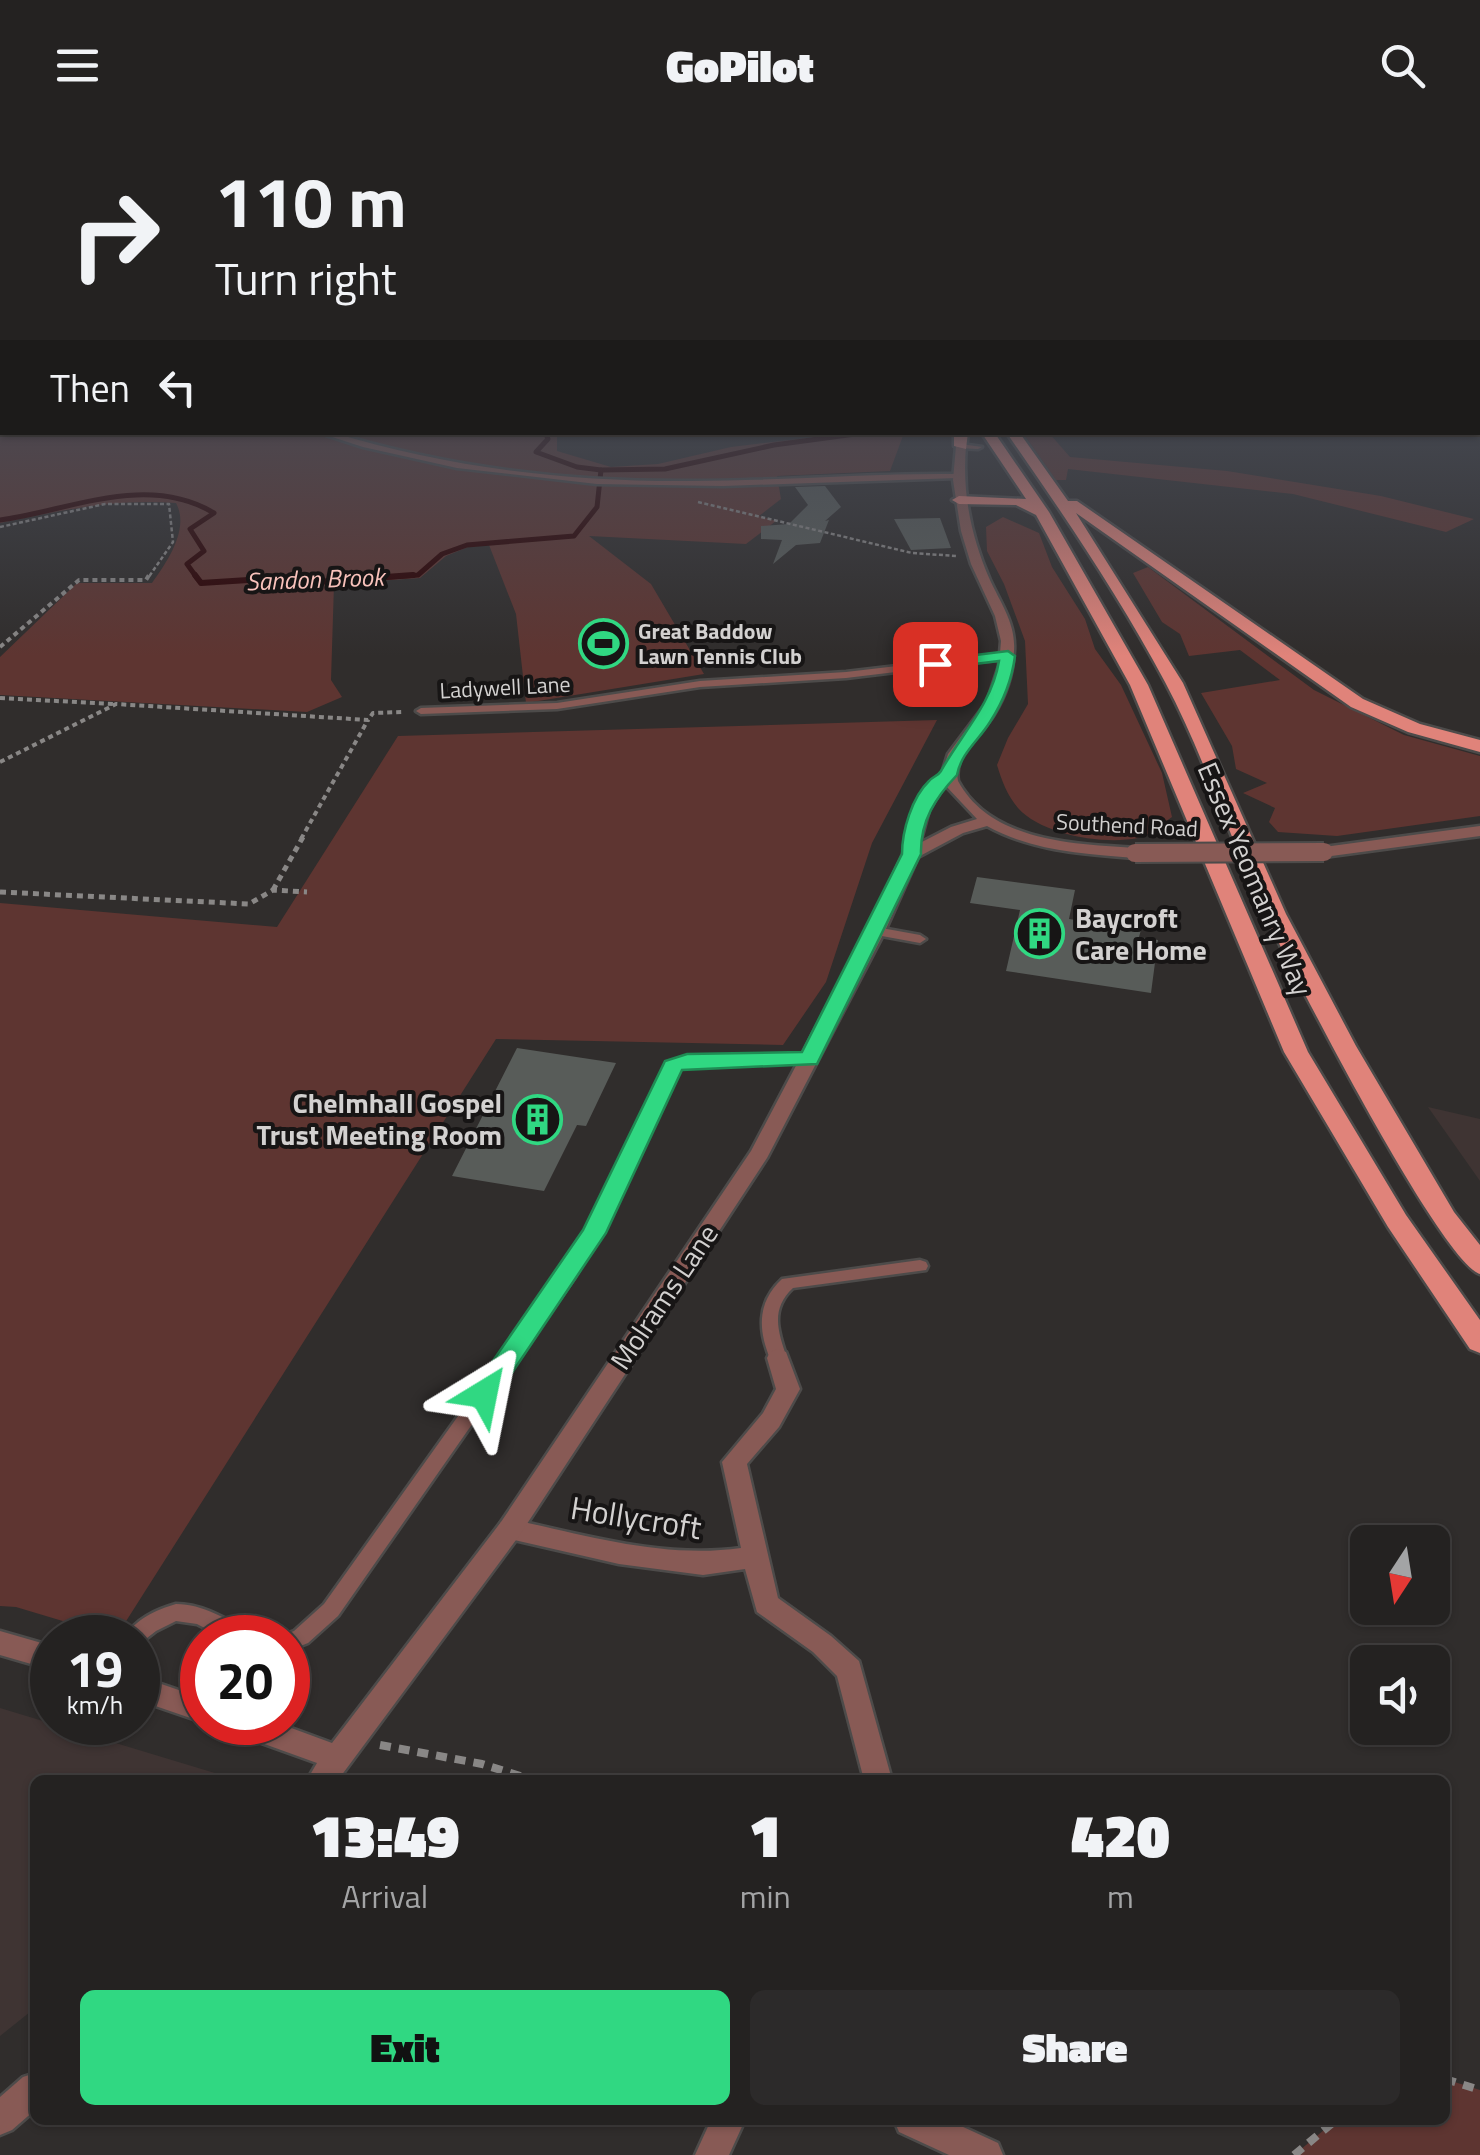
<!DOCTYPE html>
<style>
body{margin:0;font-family:"Titillium Web",sans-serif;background:#2c2a2a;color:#f1f3f6;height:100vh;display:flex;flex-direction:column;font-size:38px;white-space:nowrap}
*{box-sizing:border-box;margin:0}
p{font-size:32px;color:#a3a4a5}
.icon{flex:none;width:55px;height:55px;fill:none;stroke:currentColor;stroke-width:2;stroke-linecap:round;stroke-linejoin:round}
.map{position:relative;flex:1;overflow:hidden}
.details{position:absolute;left:30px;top:1645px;width:1420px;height:350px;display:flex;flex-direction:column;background:#242221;border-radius:15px;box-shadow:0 2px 8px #0004,0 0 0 2px #413f3f}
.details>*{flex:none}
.banner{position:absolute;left:0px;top:0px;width:1480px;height:305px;box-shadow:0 2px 8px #0004,0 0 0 2px #413f3f;background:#242221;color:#f1f3f6;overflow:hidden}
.needle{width:65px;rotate:192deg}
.controls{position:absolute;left:1350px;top:1395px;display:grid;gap:20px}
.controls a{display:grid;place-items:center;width:100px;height:100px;border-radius:15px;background:#242221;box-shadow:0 2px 8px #0004,0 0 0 2px #413f3f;font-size:50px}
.speed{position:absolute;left:30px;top:1485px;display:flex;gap:20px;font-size:50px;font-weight:700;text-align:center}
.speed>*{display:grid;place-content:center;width:130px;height:130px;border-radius:50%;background:#242221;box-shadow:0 2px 8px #0004,0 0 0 2px #413f3f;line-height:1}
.speed small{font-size:25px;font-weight:400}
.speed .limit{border:15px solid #d22;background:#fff;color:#111}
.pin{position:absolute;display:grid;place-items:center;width:85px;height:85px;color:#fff;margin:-42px;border-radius:20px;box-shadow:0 5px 15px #0006}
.me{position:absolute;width:110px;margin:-55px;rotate:35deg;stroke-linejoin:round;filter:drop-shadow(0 0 8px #0008)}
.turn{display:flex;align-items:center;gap:35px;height:210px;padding:0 50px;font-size:45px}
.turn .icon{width:130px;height:130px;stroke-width:2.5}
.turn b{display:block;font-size:70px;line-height:85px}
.then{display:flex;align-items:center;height:95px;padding:0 50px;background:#0003;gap:20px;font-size:38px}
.eta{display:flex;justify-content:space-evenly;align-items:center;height:170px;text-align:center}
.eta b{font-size:60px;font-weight:800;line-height:70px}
.button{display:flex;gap:20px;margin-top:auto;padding:20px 50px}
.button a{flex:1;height:115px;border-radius:15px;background:#30d882;color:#111;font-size:40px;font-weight:800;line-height:115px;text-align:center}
.button a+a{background:#2c2a2a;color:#f1f3f6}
header{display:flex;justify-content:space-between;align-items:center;height:130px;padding:0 50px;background:#242221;font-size:45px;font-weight:800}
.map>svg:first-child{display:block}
.built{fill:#3f3433}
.green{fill:#5e3531}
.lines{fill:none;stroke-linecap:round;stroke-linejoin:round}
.stream-far1{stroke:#2c0001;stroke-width:5}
.stream{stroke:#2c0001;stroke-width:6}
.building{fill:#585c59}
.service-casing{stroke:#4d4b4a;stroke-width:5}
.minor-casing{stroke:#4d4b4a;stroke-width:5}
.tertiary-casing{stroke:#4d4b4a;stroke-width:5}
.primary-casing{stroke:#4d4b4a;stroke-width:5}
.path-far3{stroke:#898786;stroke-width:2.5;stroke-dasharray:4 2.5;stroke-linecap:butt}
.path-far2{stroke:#898786;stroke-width:4;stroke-dasharray:5 4;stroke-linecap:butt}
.path-far1{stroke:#898786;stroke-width:5;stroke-dasharray:6 5;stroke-linecap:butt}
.path{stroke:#898786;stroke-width:8;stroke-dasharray:11 8;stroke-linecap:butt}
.service{fill:#885a55;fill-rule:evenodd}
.minor{fill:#885a55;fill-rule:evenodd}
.tertiary{fill:#885a55;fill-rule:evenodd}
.primary{fill:#e0837a;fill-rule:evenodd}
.tertiary-bridge-casing{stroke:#4d4b4a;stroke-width:22;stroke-linecap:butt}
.tertiary-bridge{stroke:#885a55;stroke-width:18}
.route{fill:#30d882;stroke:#1f8c54;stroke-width:2.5}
.labels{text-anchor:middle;stroke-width:8;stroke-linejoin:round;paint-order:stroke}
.far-poi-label{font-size:22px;font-weight:bold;fill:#d3d1d0;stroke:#171515;text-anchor:start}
.far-street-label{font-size:22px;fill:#d3d1d0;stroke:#171515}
.far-water-label{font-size:25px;font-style:italic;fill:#f9c2bb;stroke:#171515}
.street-label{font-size:28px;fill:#d3d1d0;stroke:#171515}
.poi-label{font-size:28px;font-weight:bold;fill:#d3d1d0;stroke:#171515;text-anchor:start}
.near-street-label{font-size:32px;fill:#d3d1d0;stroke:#171515}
</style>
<header><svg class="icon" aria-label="menu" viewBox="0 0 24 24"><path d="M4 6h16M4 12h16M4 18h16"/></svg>GoPilot<svg class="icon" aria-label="search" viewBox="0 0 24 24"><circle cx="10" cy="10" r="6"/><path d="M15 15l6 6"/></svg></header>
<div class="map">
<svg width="1480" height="2025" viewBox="0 0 1480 2025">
<rect width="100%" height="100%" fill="#302d2c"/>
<g class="built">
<polygon points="1428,977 1480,989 1480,1051"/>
<polygon points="0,1578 228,1647 225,1650 35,1650 35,1878 0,1906"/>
</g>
<g class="green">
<path d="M 0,243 L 2,302 L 557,303 L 557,321 L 611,337 L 658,334 L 731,317 L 850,303 L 904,303 L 890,341 L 777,346 L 781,369 L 759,386 L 776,391 L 746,414 L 589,406 L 651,454 L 704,544 L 526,573 L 516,484 L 489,415 L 468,417 L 446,426 L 420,448 L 334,454 L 331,550 L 342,567 L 307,582 L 0,565 L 0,527 L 77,453 L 152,453 C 167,432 190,399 176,373 C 115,368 59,381 0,393 Z"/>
<polygon points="1023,303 1049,303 1070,327 1227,341 1381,366 1474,389 1446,402 1293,364 1068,339 1066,350 1056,350"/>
<path d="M 1003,387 L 1039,403 L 1052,437 L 1085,489 L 1095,519 L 1121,555 L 1162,643 L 1172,687 C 1162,694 1150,705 1138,708 C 1104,715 1042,705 1018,678 C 1007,665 1002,651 997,635 L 1008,608 L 1028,574 L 1025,511 L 1004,454 L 987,421 L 986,397 Z"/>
<polygon points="1148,437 1314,560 1404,605 1480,626 1480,686 1337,706 1278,702 1269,692 1275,678 1243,663 1267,653 1236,639 1232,616 1201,563 1280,550 1240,520 1189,526 1180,504 1162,492 1133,443"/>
<polygon points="937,590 872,713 826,852 783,915 496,909 116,1507 16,1477 0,1476 0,773 277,797 398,606"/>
<polygon points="1445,1949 1480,1960 1480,2025 1294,2025 1336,1990 1445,1990"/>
</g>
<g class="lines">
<g class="stream-far1">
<polyline points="601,340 665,339 774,315 870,302"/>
<path d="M 0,390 C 71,380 147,343 214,383 L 190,399 L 204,421 L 187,434 L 197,448"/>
<polyline points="377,448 418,445 442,424 467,415 574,406 597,377 601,340 577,337 536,322 548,309 545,302"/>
</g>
<polyline class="stream" points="195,445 201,453 264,449 303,453 413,445"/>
</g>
<g class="building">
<polygon points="825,356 841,377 825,391 829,390 820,413 796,415 773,434 782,410 761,409 761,396 789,394 808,375 795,357"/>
<polygon points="940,388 951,418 911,420 894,389"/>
<polygon points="977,747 1075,760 1069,789 1141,800 1139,807 1158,810 1151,863 1006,841 1020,780 970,773"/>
<polygon points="517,918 616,933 586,996 577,995 544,1061 452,1046"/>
</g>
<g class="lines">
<defs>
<g id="service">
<path d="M 317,302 L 331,302 C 448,338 569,352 691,351 C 780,351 868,343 957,344 L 961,346 L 957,348 L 723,356 L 597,354 L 457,338 L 363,317 Z"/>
<polygon points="961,314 982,317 978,319 958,318 957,316"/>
<polygon points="1008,523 1012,524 1012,528 846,548 700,557 557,579 421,584 416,581 421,578 557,573 700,551 846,542"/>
<polygon points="876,797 920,805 926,809 920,813 871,804 870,801 871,798"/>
<polygon points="809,925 814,926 816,929 814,932 688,935 679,939 601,1103 575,1147 338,1486 308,1513 288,1521 288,1508 280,1508 281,1506 294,1501 324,1474 563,1139 585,1103 668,933 687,927"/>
<path d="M 920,1130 L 926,1132 L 928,1136 L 926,1140 L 793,1158 C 770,1179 778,1202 787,1228 L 784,1233 L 778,1234 L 772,1233 C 758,1202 756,1173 782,1149 Z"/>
<path d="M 176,1474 C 203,1474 226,1489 250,1502 L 253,1508 L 224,1508 L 197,1494 L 176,1491 L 156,1501 L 138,1515 L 138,1508 L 124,1508 C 136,1489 155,1480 176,1474 Z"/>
</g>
<g id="minor">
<path d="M 778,1219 L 786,1222 L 800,1259 L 779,1297 L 747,1334 L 778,1468 L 831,1506 L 859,1531 L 892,1650 L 864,1650 L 837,1546 L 813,1522 L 757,1482 L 745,1439 L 703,1445 L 619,1434 L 510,1409 L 501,1406 L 497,1399 L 501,1392 L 510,1389 C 585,1405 664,1429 741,1418 L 722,1332 L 763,1283 L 776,1259 L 767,1228 L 770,1222 Z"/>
<polygon points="711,1990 745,1990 729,2025 695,2025"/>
<polygon points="894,1990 948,1990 998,2013 1003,2025 949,2025 899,2002"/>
</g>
<g id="tertiary">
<path d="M 961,313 L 966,316 C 962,363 971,407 990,450 C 1001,474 1016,494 1014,521 C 1013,544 1005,567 993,586 C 980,606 953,624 958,651 C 991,712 1075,714 1135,718 L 1143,723 L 1135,728 C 1084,724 1032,721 987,696 L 963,703 L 918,727 L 885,801 L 767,1028 L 519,1406 L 338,1650 L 307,1650 L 317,1633 L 228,1601 L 224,1592 L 275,1592 L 332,1613 L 501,1392 L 751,1021 L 867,801 L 903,724 L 913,680 L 927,657 L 942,643 L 948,624 L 987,572 L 999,536 L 1001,511 L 995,486 L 971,434 L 961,401 L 953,350 L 956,316 ZM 945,655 L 977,689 L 951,697 L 920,713 L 929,680 Z"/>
<polygon points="1480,696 1480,706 1324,727 1316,722 1324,717"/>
<polygon points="0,1501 52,1516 52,1540 0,1525"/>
<polygon points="138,1546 202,1568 202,1592 138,1570"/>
<polygon points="35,1943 35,1980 12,2000 0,2005 0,1967 23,1947"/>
</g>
<g id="primary">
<polygon points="954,302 968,302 966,319 954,316"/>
<polygon points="981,302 994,302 1049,382 1148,555 1308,922 1406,1085 1480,1190 1480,1223 1470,1219 1388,1097 1284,922 1130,555 1036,385 1016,375 959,374 952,370 959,366 1026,369"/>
<path d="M 1006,302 L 1019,302 L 1068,371 L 1077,371 L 1363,569 L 1420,594 L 1480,610 L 1480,622 L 1408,602 L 1351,577 L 1076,383 L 1183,553 L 1286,784 L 1356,916 L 1454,1082 L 1480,1115 L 1480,1144 C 1441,1132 1288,835 1264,782 C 1229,707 1204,625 1165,552 C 1119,466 1062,382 1006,302 Z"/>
</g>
</defs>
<use href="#service" class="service-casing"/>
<use href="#minor" class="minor-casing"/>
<use href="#tertiary" class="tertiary-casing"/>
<use href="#primary" class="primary-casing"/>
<g class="path-far3">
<polyline points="698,372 912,423 956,426"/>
<polyline points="0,397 105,374 169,374 173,412 148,448"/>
</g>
<g class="path-far2">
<polyline points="0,517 79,450 146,450 149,445"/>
<polyline points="0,568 113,574"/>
<polyline points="0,632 116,574 368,590 373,583 403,582"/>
<polyline points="301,709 368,590"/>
</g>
<g class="path-far1">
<polyline points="273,760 303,707"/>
<polyline points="0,762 249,774 273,760 307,762"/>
</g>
<g class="path">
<polyline points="380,1615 482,1634 533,1650"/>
<polyline points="1445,1949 1480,1960"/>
<polyline points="1294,2025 1336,1990"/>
</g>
<use href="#service" class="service"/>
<use href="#minor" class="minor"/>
<use href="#tertiary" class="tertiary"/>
<use href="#primary" class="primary"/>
<defs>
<polyline id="tertiary-bridge" points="1135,723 1324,722"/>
</defs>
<use href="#tertiary-bridge" class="tertiary-bridge-casing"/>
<use href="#tertiary-bridge" class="tertiary-bridge"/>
</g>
<linearGradient id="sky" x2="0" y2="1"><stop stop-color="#1a1918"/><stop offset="0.46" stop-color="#484c56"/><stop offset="1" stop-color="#484c56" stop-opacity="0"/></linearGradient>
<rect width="1480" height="526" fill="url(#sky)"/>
<path class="route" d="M 1008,521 L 1015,526 C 1012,549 1003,572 990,592 C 979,610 961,623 957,645 C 936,667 920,691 921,724 L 817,934 L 682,940 L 606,1103 L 493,1271 L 475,1271 L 471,1264 L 475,1257 L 583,1100 L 665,931 L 687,924 L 802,922 L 902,724 C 902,701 912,667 929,651 C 932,647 938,646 941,641 C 960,606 992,574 999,531 L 935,539 L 927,534 L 935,530 Z"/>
<defs>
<symbol id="stadium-ring" viewBox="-11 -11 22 22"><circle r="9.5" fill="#171515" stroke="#30d882" stroke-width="1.5"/><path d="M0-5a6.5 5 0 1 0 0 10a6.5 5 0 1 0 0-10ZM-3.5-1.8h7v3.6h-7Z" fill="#30d882"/></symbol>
<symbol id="building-ring" viewBox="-11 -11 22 22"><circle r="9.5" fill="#171515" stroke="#30d882" stroke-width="1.5"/><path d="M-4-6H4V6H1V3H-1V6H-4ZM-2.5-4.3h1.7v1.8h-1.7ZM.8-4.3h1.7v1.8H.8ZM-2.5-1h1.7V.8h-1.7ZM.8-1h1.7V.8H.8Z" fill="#30d882"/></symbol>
</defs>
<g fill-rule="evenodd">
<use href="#stadium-ring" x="576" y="486" width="55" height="55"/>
<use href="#building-ring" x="1012" y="776" width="55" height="55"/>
<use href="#building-ring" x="510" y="962" width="55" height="55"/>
</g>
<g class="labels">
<g class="far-poi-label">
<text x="638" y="509">Great Baddow<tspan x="638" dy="25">Lawn Tennis Club</tspan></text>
</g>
<g class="far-street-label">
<text transform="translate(505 557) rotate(-3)" y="8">Ladywell Lane</text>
<text transform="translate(1127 695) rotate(3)" y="8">Southend Road</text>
</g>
<g class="far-water-label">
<text transform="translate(315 449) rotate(-2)" y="9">Sandon Brook</text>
</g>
<g class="street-label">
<text transform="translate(1255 749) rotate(67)" y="10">Essex Yeomanry Way</text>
<text transform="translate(664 1167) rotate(-56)" y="10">Molrams Lane</text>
</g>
<g class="poi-label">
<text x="1075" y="798">Baycroft<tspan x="1075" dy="32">Care Home</tspan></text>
<text x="502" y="983" text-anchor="end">Chelmhall Gospel<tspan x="502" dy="32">Trust Meeting Room</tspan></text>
</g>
<g class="near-street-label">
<text transform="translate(636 1388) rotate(9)" y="11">Hollycroft</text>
</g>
</g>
</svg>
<div class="controls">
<a><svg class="needle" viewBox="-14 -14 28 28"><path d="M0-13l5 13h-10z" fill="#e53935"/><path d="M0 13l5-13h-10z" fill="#a3a4a5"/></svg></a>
<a><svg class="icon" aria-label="sound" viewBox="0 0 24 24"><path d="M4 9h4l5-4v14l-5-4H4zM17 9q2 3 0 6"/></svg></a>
</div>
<div class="speed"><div>19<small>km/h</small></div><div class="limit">20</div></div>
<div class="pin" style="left:935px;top:534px;background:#d93025"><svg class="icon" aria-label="arrive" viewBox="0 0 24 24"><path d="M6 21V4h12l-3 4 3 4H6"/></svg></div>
<svg class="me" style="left:484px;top:1264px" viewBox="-20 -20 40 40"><path d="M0-17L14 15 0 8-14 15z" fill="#30d882" stroke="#fff" stroke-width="4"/></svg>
<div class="banner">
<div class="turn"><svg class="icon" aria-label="right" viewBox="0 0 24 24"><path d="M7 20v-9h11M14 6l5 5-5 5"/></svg><div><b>110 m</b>Turn right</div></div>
<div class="then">Then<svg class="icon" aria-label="left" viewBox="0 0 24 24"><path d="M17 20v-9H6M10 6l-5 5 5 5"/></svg></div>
</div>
<section class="details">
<div class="eta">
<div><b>13:49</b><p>Arrival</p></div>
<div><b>1</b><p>min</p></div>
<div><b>420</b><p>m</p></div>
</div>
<div class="button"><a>Exit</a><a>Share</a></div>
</section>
</div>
